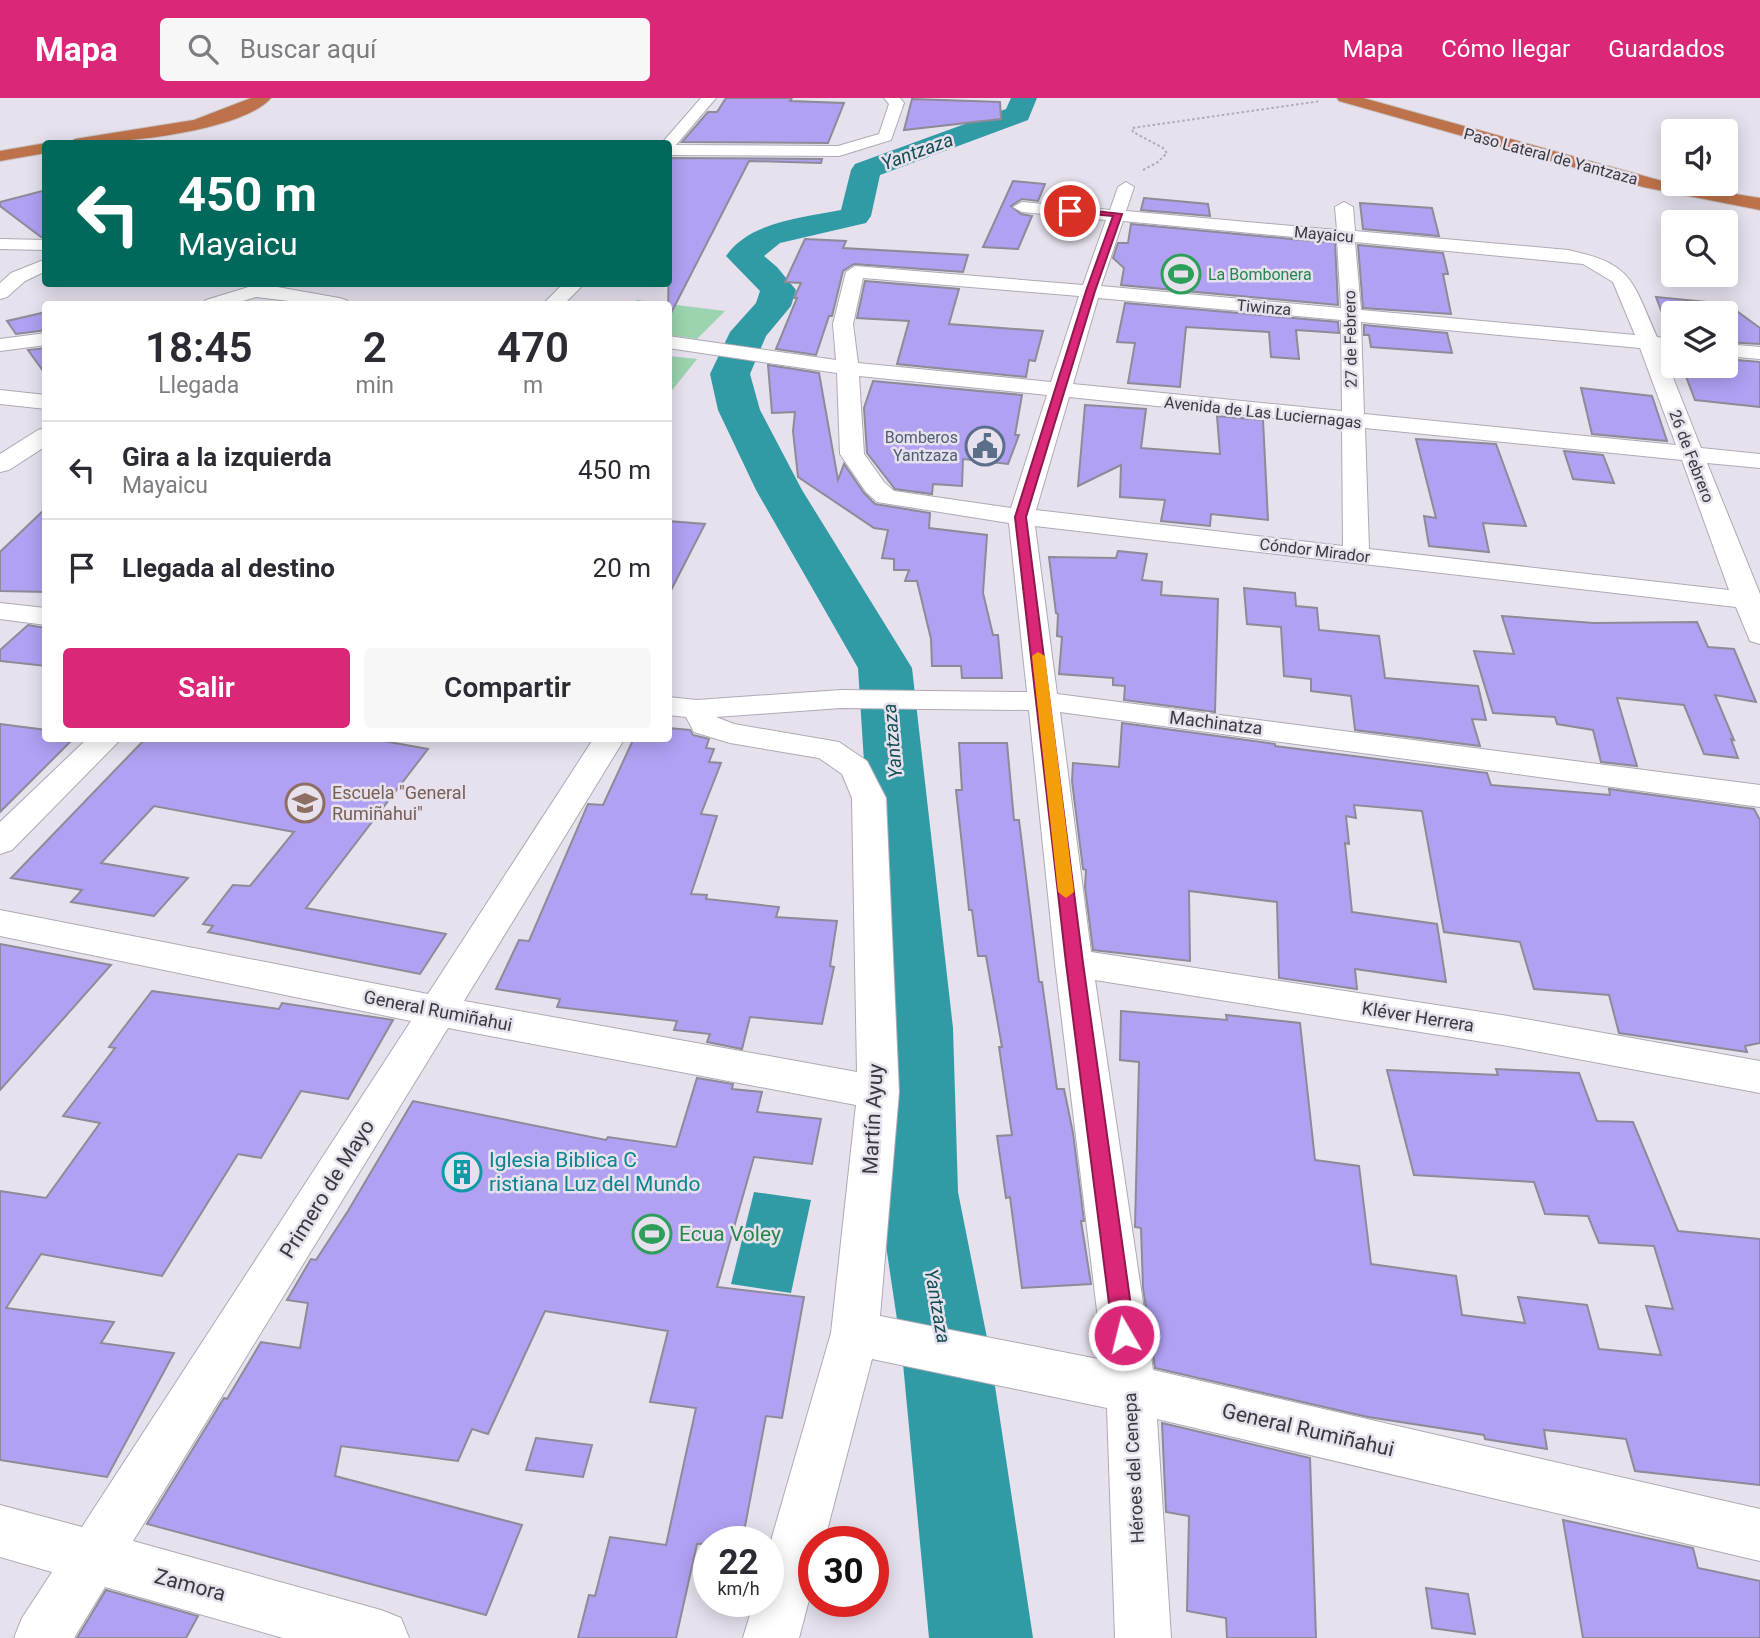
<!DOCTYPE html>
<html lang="es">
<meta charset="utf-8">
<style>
body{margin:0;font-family:Roboto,sans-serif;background:#f7f7f7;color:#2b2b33;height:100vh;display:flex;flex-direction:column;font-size:26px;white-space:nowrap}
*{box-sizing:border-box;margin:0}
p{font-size:23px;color:#7c7c81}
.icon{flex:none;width:38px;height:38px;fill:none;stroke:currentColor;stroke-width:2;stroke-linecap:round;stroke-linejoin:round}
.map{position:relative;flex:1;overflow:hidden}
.sheet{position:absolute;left:42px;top:203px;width:630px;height:441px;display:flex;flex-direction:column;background:#fff;border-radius:7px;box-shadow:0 4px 18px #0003}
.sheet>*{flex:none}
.banner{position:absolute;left:42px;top:42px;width:630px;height:147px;border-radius:7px;box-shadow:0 4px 18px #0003;background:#00695c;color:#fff;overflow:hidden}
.fabs{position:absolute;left:1661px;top:21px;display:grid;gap:14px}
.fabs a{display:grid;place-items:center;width:77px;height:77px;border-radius:7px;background:#fff;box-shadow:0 4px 18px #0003;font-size:35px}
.speed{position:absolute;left:693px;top:1428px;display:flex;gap:14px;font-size:35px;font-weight:700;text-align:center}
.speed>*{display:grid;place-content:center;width:91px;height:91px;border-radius:50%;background:#fff;box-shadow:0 4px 18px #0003;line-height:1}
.speed small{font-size:18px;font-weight:400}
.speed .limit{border:10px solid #d22;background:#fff;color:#111}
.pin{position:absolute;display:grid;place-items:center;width:60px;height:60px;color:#fff;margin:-30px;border:4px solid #fff;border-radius:50%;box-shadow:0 2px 7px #0007}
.me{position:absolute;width:77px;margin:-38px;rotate:352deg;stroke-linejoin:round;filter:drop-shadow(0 0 5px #0008)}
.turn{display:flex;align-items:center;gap:24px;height:147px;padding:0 21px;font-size:32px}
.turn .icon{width:91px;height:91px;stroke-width:2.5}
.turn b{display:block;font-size:49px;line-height:60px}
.eta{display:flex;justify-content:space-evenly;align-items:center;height:119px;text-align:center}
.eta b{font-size:42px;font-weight:600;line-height:49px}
.primary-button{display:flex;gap:14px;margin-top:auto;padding:14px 21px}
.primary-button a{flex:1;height:80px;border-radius:7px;background:#db2777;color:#fff;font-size:28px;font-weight:600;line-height:80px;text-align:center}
.primary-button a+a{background:#f7f7f7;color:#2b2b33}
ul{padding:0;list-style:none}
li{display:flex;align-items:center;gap:21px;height:98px;padding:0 21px;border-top:2px solid #e1e1e2}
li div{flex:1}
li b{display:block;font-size:26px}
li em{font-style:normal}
header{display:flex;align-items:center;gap:42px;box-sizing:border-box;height:98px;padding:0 35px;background:#db2777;color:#fff}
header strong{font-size:33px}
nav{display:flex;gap:38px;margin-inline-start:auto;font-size:24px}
.search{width:490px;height:63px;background:#f7f7f7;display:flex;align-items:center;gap:18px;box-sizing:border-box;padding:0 24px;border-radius:7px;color:#7c7c81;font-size:26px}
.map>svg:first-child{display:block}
.green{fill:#9bd4af}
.water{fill:#309ba5}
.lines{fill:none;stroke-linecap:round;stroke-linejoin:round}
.river{fill:#309ba5;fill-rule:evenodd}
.building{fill:#b2a0f3;stroke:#8d8b97;stroke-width:2}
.minor-casing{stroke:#aea9b5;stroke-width:2}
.highway-casing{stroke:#c4c4c5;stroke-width:2}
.path{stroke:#afabb5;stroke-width:2;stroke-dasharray:2.5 2.5;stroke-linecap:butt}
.minor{fill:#fff;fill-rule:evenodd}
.highway{fill:#be724b;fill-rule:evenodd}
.route{fill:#db2777;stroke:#8e194d;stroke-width:2}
.slow{fill:#f59e0b}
.labels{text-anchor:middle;stroke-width:5;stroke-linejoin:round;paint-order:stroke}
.far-street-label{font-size:16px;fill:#3b393e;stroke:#e6e1ed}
.far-leisure-label{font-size:16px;fill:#27864d;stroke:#e6e1ed;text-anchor:start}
.far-service-label{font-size:16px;fill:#4e5e75;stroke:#e6e1ed;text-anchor:end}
.street-label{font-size:18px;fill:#3b393e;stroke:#e6e1ed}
.education-label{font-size:18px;fill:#785e54;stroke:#e6e1ed;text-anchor:start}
.water-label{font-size:19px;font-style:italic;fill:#124e53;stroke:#e6e1ed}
.near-street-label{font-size:21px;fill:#3b393e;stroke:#e6e1ed}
.near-culture-label{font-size:21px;fill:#0d838f;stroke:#e6e1ed;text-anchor:start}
.near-leisure-label{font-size:21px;fill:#27864d;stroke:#e6e1ed;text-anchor:start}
</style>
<header>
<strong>Mapa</strong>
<div class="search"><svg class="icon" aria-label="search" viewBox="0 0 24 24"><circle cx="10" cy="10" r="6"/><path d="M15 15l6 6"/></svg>Buscar aquí</div>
<nav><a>Mapa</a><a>Cómo llegar</a><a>Guardados</a></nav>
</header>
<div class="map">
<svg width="1760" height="1540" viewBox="0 0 1760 1540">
<rect width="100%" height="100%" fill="#e6e1ed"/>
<g class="green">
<polygon points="637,202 725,213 697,241 669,237 668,206 632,206"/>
<polygon points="669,258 697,261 669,296 668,258"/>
</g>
<polygon class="water" points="754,1094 811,1102 791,1195 731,1186"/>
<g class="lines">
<path class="river" d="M 1011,0 L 1037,0 L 1028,22 L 880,77 L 871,118 L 866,125 L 780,145 L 764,158 L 777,169 L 796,192 L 791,208 L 766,238 L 750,276 L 760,312 L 802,392 L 912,570 L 953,930 L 958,1094 L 990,1255 L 1033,1540 L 929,1540 L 902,1255 L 878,1094 L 881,930 L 858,570 L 756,392 L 718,312 L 710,276 L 730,234 L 756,205 L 760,193 L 726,158 C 750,123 802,120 841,112 L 851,72 L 855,66 L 1006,11 Z"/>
</g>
<g class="building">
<polygon points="726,0 792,0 790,3 844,5 828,45 682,44 708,14 717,14"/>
<polygon points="912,1 1000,4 1001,21 904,32"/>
<polygon points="670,60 822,61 821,65 749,63 668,221"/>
<polygon points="1013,83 1045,86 1038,103 1022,101 1011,108 1021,116 1032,118 1018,151 983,149"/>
<polygon points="46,92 46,139 41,139 0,108 0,104"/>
<polygon points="1144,100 1208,106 1210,118 1141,112"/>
<polygon points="1360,105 1432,110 1439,138 1363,131"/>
<polygon points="1131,126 1335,145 1338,207 1121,187 1124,170 1113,160 1118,145 1128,145"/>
<polygon points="805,141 846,143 843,150 968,157 963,174 854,166 843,173 832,218 829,218 816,257 776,251 797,200 794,200 801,185 785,184"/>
<polygon points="1358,147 1443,155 1448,176 1443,176 1451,216 1363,210"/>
<polygon points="865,183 959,191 949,226 1043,233 1035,263 1029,262 1026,279 897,266 909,223 857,220"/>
<polygon points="1656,199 1727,206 1760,230 1760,246 1726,244 1726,215 1673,215 1673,238 1671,238"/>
<polygon points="1125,205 1338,224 1339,235 1296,232 1299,261 1271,259 1269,234 1186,229 1180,289 1128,285 1135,245 1117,244"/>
<polygon points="46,214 46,232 16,236 7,223"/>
<polygon points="1364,227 1447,235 1452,255 1371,249 1369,237 1364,237"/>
<polygon points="46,250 46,277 28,252"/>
<polygon points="1726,261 1760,264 1760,309 1695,302 1682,268 1726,268"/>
<polygon points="768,267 819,275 838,382 844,366 864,395 875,406 930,415 929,430 987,437 983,495 993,537 998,537 1002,580 962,580 961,568 932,568 931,541 917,483 905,483 909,472 894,472 894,461 882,460 888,432 874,430 798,379 793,333 795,314 772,315"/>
<polygon points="873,283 1022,297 1015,337 1019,337 1008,366 963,361 962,388 933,386 932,396 895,391 867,355 864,310"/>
<polygon points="1581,290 1652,298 1667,343 1592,336"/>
<polygon points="1085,307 1146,311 1141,350 1220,356 1217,318 1263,322 1268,422 1211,416 1210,428 1161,423 1165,402 1120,399 1121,367 1078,388"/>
<polygon points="1416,341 1496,346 1526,428 1483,425 1489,454 1429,448 1424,418 1436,420"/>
<polygon points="1564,353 1603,357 1614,385 1573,381"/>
<polygon points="46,410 46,494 0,493 0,454"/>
<polygon points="668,423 705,426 668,498"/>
<polygon points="1118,453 1147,456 1142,482 1162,484 1161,497 1218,501 1215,614 1124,602 1125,588 1113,587 1113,580 1059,576 1062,539 1057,538 1058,516 1056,515 1049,459 1116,460"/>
<polygon points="1244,490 1295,495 1296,508 1317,510 1319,532 1379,538 1385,580 1478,588 1486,622 1472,621 1480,648 1355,632 1351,598 1311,593 1311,581 1284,578 1281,529 1247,526"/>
<polygon points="1502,518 1594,525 1697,524 1708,549 1734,551 1756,604 1715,597 1734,642 1731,641 1738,660 1704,656 1684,607 1617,600 1637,668 1601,664 1593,632 1557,626 1555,619 1493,615 1474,553 1514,556"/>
<polygon points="28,527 46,530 46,568 0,563 0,552"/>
<polygon points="1122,625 1275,646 1275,648 1487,675 1491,687 1610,697 1609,691 1754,711 1760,722 1760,945 1745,948 1747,954 1619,935 1609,897 1534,891 1520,844 1444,834 1422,713 1354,707 1356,720 1346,718 1349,746 1345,745 1352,814 1437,826 1446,884 1355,871 1357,891 1279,880 1277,804 1189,793 1190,863 1093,852 1085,789 1086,772 1083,771 1072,683 1073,665 1119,669"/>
<polygon points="0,626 46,632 46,640 74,640 0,714"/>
<polygon points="668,630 690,632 693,637 709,641 706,650 714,651 709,664 721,665 701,716 717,718 691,796 707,797 706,801 779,809 776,819 837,823 830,868 834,869 822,926 750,919 742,951 707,944 710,936 674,932 677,923 557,909 560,901 496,891 519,842 529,843 588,706 603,707 634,640 668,640"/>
<polygon points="146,640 367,640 428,651 306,810 446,836 420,876 208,834 213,828 203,826 233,787 250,788 294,734 154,708 101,765 188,780 154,818 71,804 82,792 11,780"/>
<polygon points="959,645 1007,645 1014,722 1019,722 1039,884 1042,884 1057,991 1064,991 1073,1035 1084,1123 1081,1123 1091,1186 1022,1190 1010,1099 1006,1100 997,1038 1012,1037 999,949 1002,949 986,858 978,858 972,812 969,812 956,692 962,692"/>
<polygon points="0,846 111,867 0,992"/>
<polygon points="152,893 279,911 282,905 393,922 348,1001 301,993 261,1060 238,1056 162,1178 41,1156 6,1210 114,1224 101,1245 174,1255 107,1379 0,1362 0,1093 46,1100 100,1025 63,1018 115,950 109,949"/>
<polygon points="1121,913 1227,922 1226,917 1300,925 1315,1062 1359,1068 1371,1166 1456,1178 1462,1217 1525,1225 1518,1199 1587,1207 1599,1251 1661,1257 1646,1208 1673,1211 1654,1148 1599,1145 1588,1118 1545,1116 1534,1084 1414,1077 1387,972 1498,977 1496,971 1579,975 1597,1023 1633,1024 1678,1133 1760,1141 1760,1387 1635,1373 1626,1341 1544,1332 1547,1351 1485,1341 1484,1337 1368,1319 1155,1270 1143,1190 1141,1130 1135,1129 1139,964 1120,962"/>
<polygon points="697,980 733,986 732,991 762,994 757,1014 821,1021 812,1066 754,1059 717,1189 804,1199 782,1320 766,1318 742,1444 697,1446 676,1540 578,1540 589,1497 595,1498 610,1439 666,1447 696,1310 650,1304 668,1233 545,1213 488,1336 472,1331 458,1363 341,1348 335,1378 522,1427 486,1517 147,1426 224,1300 227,1301 261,1244 300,1250 308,1205 287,1202 311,1161 316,1162 348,1113 413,1003 606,1042 608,1039 676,1049"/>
<polygon points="1162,1325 1310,1360 1316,1540 1227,1540 1226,1520 1187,1513 1189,1418 1166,1414"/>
<polygon points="536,1340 592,1347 583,1379 526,1372"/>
<polygon points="1563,1422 1693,1450 1698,1470 1760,1483 1760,1540 1583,1540"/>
<polygon points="1426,1490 1468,1496 1475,1536 1432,1530"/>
<polygon points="106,1492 198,1518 186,1540 77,1540"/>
</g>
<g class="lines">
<defs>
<g id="minor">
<polygon points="701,0 716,0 676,47 838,48 879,36 889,6 884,0 900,0 904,5 891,42 839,58 668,57 668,46 661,46"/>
<path d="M 1126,84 L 1134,89 L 1126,113 L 1337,132 L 1335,109 L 1344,104 L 1353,109 L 1355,133 L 1568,152 C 1634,166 1632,183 1657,239 L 1673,241 L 1673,253 L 1662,252 L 1701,350 L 1760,356 L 1760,370 L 1707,365 L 1760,496 L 1760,546 L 1750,543 L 1736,509 L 1035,428 L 1057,596 L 1760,687 L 1760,709 L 1060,614 L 1091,854 L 1508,918 L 1760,963 L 1760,995 L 1508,948 L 1095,882 L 1153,1272 L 1760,1411 L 1760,1463 L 1157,1321 L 1171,1540 L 1115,1540 L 1107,1310 L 872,1261 L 824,1444 L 814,1444 L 814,1483 L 799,1540 L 743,1540 L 754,1503 L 768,1503 L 768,1453 L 831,1235 L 856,1007 L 448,930 L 133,1443 L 381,1512 L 401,1520 L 409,1540 L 283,1540 L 105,1489 L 74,1540 L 14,1540 L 22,1520 L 52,1474 L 0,1459 L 0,1407 L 82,1429 L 411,923 L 0,838 L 0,812 L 428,896 L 594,640 L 625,640 L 464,903 L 857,974 L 852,700 L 842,676 L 819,660 L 730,645 L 694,634 L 686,619 L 668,617 L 668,599 L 697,602 L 841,592 L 1027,594 L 1009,425 L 877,404 L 866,394 L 840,356 L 837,275 L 668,250 L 668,238 L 836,262 L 833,226 L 846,174 L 855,168 L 1083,187 L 1106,122 L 1022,114 L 1013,109 L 1022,104 L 1110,112 L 1118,89 ZM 1123,123 L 1337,143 L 1341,210 L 1101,188 ZM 1355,144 L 1583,166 L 1613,184 L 1635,237 L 1361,212 ZM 863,180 L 1079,198 L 1051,284 L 858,265 L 853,226 ZM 1098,200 L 1341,222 L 1342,313 L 1073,286 ZM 1361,224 L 1640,250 L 1676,347 L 1364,316 ZM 859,278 L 1047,297 L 1011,410 L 894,393 L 884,384 L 864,356 ZM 1069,299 L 1342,327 L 1343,448 L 1036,412 ZM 1365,330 L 1682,362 L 1729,492 L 1369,451 ZM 841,610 L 1029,612 L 1055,865 L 1103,1262 L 880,1218 L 899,994 L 886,700 L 867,663 L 839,644 L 734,626 L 716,619 Z"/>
<polygon points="0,141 46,142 46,152 0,151"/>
<polygon points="46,161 46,173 25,183 7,199 0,201 0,185 11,175"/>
<polygon points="563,186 584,186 564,206 543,206"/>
<polygon points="266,187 339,200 346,202 349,206 314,206 256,199 233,206 203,206 206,202 252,188"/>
<polygon points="46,235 46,247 0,253 0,241"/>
<polygon points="1726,246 1760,249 1760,261 1726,258"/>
<polygon points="0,292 46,297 46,311 0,306"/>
<polygon points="46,330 46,348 9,372 0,374 0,356 38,332"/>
<polygon points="0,505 46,510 46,527 0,521"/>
<polygon points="88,640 122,640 12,752 0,756 0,724"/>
</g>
<g id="highway">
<path d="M 251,0 L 271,0 C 240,35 113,46 67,46 L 75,41 L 194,22 Z"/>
<polygon points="1337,0 1363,0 1673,86 1760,100 1760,112 1643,89 1339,3"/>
<polygon points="46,45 49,46 46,46 46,55 0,63 0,53"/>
</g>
</defs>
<use href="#minor" class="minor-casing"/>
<use href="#highway" class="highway-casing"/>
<polyline class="path" points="1143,72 1158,64 1167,55 1163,50 1133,34 1132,30 1321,3"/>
<use href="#minor" class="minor"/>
<use href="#highway" class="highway"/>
</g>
<polygon class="route" points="1070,110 1122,116 1095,193 1026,419 1083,865 1135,1237 1132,1245 1124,1248 1116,1245 1113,1237 1066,865 1015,419 1086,193 1113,118 1067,114"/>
<polygon class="slow" points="1038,554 1045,558 1074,794 1066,800 1058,794 1032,558"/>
<defs>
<symbol id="stadium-ring" viewBox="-11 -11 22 22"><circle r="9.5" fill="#e6e1ed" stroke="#2e9e5b" stroke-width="1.5"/><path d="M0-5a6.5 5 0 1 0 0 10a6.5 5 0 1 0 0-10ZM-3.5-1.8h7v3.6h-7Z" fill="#2e9e5b"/></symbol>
<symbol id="civic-ring" viewBox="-11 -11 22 22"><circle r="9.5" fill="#e6e1ed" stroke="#5c6f8a" stroke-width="1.5"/><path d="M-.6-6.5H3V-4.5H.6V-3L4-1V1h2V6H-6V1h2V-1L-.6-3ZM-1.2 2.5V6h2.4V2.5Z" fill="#5c6f8a"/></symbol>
<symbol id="school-ring" viewBox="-11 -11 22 22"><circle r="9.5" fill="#e6e1ed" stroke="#8d6e63" stroke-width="1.5"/><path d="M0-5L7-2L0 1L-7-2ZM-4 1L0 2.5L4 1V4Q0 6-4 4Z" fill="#8d6e63"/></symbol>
<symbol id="building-ring" viewBox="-11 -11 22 22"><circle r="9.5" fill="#e6e1ed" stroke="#0f9aa8" stroke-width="1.5"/><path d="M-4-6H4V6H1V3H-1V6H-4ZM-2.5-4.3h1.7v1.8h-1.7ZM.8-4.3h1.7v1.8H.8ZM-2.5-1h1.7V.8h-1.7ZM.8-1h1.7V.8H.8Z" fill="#0f9aa8"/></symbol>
</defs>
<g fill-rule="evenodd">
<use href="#stadium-ring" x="1159" y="154" width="44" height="44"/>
<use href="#civic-ring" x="963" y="326" width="44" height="44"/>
<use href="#school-ring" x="283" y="683" width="44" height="44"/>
<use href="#building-ring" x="440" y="1052" width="44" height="44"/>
<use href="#stadium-ring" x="630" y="1114" width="44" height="44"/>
</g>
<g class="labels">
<g class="far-street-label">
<text transform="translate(1551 58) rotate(15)" y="6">Paso Lateral de Yantzaza</text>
<text transform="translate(1324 136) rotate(5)" y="6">Mayaicu</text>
<text transform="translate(1264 209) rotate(5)" y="6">Tiwinza</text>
<text transform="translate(1350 241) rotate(-91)" y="6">27 de Febrero</text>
<text transform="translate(1263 314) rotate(6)" y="6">Avenida de Las Luciernagas</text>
<text transform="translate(1692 358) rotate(69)" y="6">26 de Febrero</text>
<text transform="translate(1315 452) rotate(7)" y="6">Cóndor Mirador</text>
</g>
<g class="far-leisure-label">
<text x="1208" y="182">La Bombonera</text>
</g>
<g class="far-service-label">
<text x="958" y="345">Bomberos<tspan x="958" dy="18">Yantzaza</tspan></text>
</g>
<g class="street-label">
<text transform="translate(1216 625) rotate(7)" y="6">Machinatza</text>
<text transform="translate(438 913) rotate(11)" y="6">General Rumiñahui</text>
<text transform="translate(1418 919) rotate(9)" y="6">Kléver Herrera</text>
<text transform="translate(1134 1370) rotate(-93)" y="6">Héroes del Cenepa</text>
</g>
<g class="education-label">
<text x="332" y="701">Escuela "General<tspan x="332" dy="21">Rumiñahui"</tspan></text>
</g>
<g class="water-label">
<text transform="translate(917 53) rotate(-20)" y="7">Yantzaza</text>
<text transform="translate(892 643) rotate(-95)" y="7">Yantzaza</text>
<text transform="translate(938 1208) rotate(80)" y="7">Yantzaza</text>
</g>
<g class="near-street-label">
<text transform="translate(873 1021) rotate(-87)" y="7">Martín Ayuy</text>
<text transform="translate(327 1091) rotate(-58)" y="7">Primero de Mayo</text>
<text transform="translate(1308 1332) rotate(13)" y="7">General Rumiñahui</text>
<text transform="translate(190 1487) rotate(15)" y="7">Zamora</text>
</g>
<g class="near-culture-label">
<text x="489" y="1069">Iglesia Biblica C<tspan x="489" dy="24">ristiana Luz del Mundo</tspan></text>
</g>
<g class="near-leisure-label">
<text x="679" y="1143">Ecua Voley</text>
</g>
</g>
</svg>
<div class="fabs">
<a><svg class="icon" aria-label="sound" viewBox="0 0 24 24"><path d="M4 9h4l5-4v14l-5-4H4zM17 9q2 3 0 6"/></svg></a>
<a><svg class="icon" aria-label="search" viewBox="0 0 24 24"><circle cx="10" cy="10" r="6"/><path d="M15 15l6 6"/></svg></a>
<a><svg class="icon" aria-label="layers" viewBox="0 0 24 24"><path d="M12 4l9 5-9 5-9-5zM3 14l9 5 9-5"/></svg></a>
</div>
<div class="speed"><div>22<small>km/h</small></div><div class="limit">30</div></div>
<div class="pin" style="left:1070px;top:113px;background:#d93025"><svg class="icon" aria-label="arrive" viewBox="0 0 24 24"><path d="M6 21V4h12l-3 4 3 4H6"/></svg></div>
<svg class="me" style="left:1124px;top:1237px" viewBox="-20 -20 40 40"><circle r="17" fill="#db2777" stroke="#fff" stroke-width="3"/><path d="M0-11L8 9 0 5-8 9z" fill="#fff"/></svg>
<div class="banner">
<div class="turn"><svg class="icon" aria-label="left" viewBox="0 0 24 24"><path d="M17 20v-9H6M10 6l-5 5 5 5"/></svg><div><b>450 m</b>Mayaicu</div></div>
</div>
<section class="sheet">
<div class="eta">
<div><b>18:45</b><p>Llegada</p></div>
<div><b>2</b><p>min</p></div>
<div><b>470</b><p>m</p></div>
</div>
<ul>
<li><svg class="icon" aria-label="left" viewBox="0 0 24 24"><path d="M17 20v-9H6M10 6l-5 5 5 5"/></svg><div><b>Gira a la izquierda</b><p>Mayaicu</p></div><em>450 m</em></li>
<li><svg class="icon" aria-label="arrive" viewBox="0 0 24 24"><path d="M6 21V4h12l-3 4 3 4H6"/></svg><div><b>Llegada al destino</b></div><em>20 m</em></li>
</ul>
<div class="primary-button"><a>Salir</a><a>Compartir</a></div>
</section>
</div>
